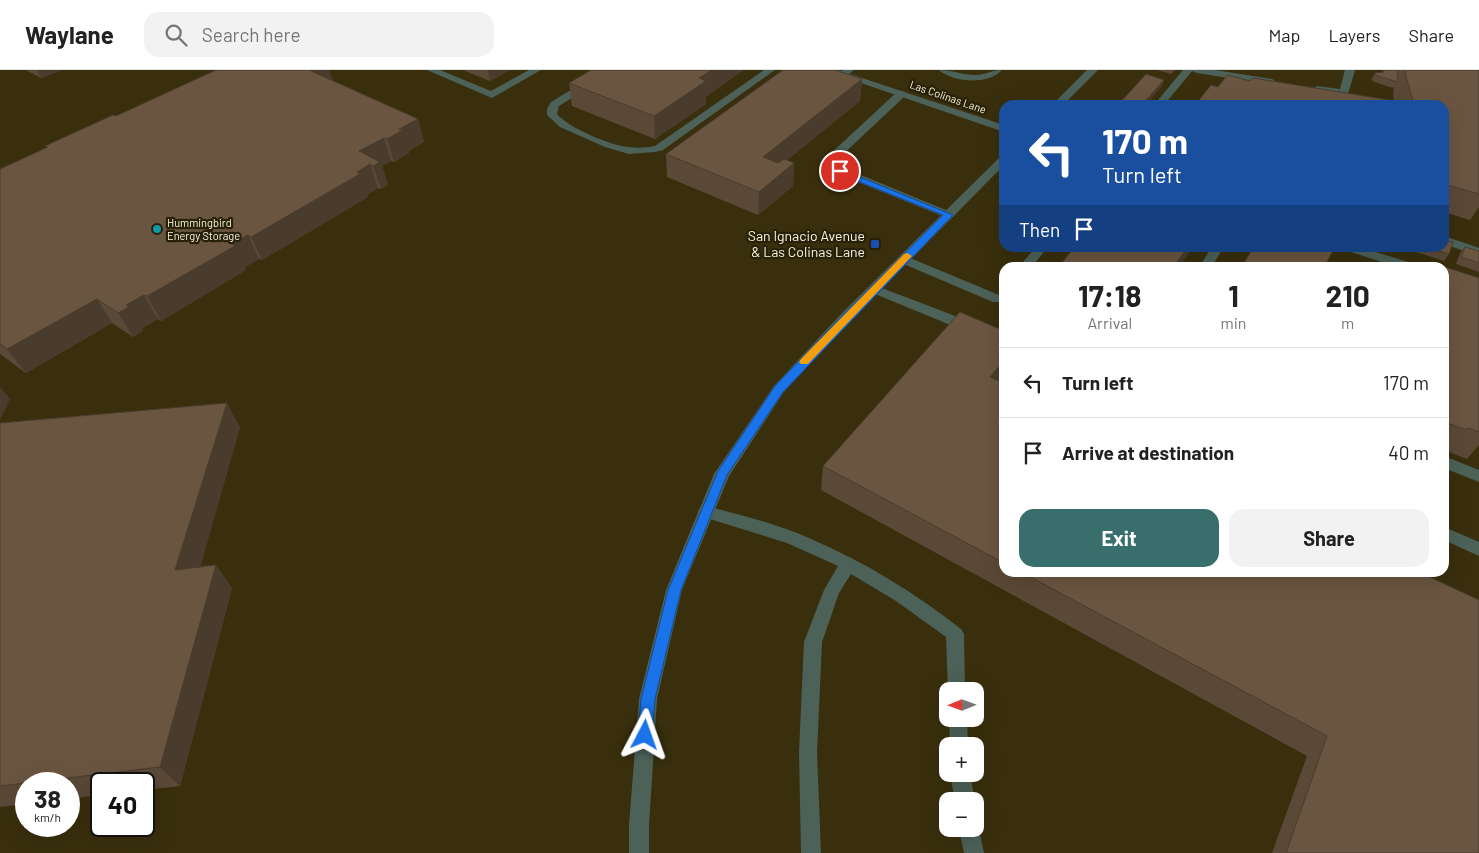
<!DOCTYPE html>
<meta charset="utf-8">
<style>
body{margin:0;font-family:Barlow,sans-serif;background:#f2f2f2;color:#222;height:100vh;display:flex;flex-direction:column;font-size:19px;white-space:nowrap}
*{box-sizing:border-box;margin:0}
p{font-size:16px;color:#767676}
.icon{flex:none;width:28px;height:28px;fill:none;stroke:currentColor;stroke-width:2;stroke-linecap:round;stroke-linejoin:round}
.map{position:relative;flex:1;overflow:hidden}
.details{position:absolute;left:999px;top:192px;width:450px;height:315px;display:flex;flex-direction:column;background:#fff;border-radius:15px;box-shadow:0 5px 20px #0002}
.details>*{flex:none}
.banner{position:absolute;left:999px;top:30px;width:450px;height:152px;border-radius:15px;box-shadow:0 5px 20px #0002;background:#1a4fa0;color:#fff;overflow:hidden}
.needle{width:32px;rotate:269deg}
.controls{position:absolute;left:939px;top:612px;display:grid;gap:10px}
.controls a{display:grid;place-items:center;width:45px;height:45px;border-radius:10px;background:#fff;box-shadow:0 5px 20px #0002;font-size:25px}
.speed{position:absolute;left:15px;top:702px;display:flex;gap:10px;font-size:25px;font-weight:700;text-align:center}
.speed>*{display:grid;place-content:center;width:65px;height:65px;border-radius:50%;background:#fff;box-shadow:0 5px 20px #0002;line-height:1}
.speed small{font-size:12px;font-weight:400}
.speed .limit{border:2px solid #111;border-radius:8px;background:#fff;color:#111}
.pin{position:absolute;display:grid;place-items:center;width:42px;height:42px;color:#fff;margin:-21px;border:2px solid #fff;border-radius:50%;box-shadow:0 1px 5px #0007}
.me{position:absolute;width:55px;margin:-28px;rotate:4deg;stroke-linejoin:round;filter:drop-shadow(0 0 4px #0008)}
.turn{display:flex;align-items:center;gap:18px;height:105px;padding:0 20px;font-size:22px}
.turn .icon{width:65px;height:65px;stroke-width:2.5}
.turn b{display:block;font-size:35px;line-height:42px}
.then{display:flex;align-items:center;height:48px;padding:0 20px;background:#0003;gap:10px;font-size:19px}
.eta{display:flex;justify-content:space-evenly;align-items:center;height:85px;text-align:center}
.eta b{font-size:30px;font-weight:700;line-height:35px}
.cta{display:flex;gap:10px;margin-top:auto;padding:10px 20px}
.cta a{flex:1;height:58px;border-radius:15px;background:#386f6c;color:#fff;font-size:20px;font-weight:700;line-height:58px;text-align:center}
.cta a+a{background:#f2f2f2;color:#222}
ul{padding:0;list-style:none}
li{display:flex;align-items:center;gap:15px;height:70px;padding:0 20px;border-top:1px solid #e0e0e0}
li div{flex:1}
li b{display:block;font-size:19px}
li em{font-style:normal}
header{display:flex;align-items:center;gap:30px;box-sizing:border-box;height:70px;padding:0 25px;background:#fff;border-bottom:1px solid #e0e0e0}
header strong{font-size:24px}
nav{display:flex;gap:28px;margin-inline-start:auto;font-size:18px}
.search{width:350px;height:45px;background:#f2f2f2;display:flex;align-items:center;gap:12px;box-sizing:border-box;padding:0 18px;border-radius:15px;color:#767676;font-size:19px}
.map>svg:first-child{display:block}
.built{fill:#392f0d;fill-rule:evenodd}
.lines{fill:none;stroke-linecap:round;stroke-linejoin:round}
.service{fill:#4c6158;fill-rule:evenodd}
.minor{fill:#4c6158;fill-rule:evenodd}
.tertiary{fill:#4c6158;fill-rule:evenodd}
.wall{fill:#5b4937}
.shaded-wall{fill:#4a3c2d}
.building{fill:#6a5540;stroke:#4a3c2d}
.route{fill:#1a73e8;stroke:#114b97}
.slow{fill:#f59e0b}
.culture-dot{fill:#0f9aa8;stroke:#282107;stroke-width:2}
.transit-dot{fill:#1a4fb4;stroke:#282107;stroke-width:2}
.labels{text-anchor:middle;stroke-width:4.5;stroke-linejoin:round;paint-order:stroke}
.far-street-label{font-size:11px;fill:#f9f5e5;stroke:#282107}
.far-poi-label{font-size:11px;fill:#f9f5e5;stroke:#282107;text-anchor:start}
.poi-label{font-size:14px;fill:#f9f5e5;stroke:#282107;text-anchor:end}
</style>
<header>
<strong>Waylane</strong>
<div class="search"><svg class="icon" aria-label="search" viewBox="0 0 24 24"><circle cx="10" cy="10" r="6"/><path d="M15 15l6 6"/></svg>Search here</div>
<nav><a>Map</a><a>Layers</a><a>Share</a></nav>
</header>
<div class="map">
<svg width="1479" height="783" viewBox="0 0 1479 783">
<rect width="100%" height="100%" fill="#322a11"/>
<path class="built" d="M 0,0 L 1479,0 L 1479,783 L 0,783 ZM 1004,35 L 1444,35 L 1444,178 L 1004,178 ZM 1004,198 L 1444,198 L 1444,502 L 1004,502 ZM 948,621 L 975,621 L 975,649 L 948,649 ZM 948,676 L 975,676 L 975,704 L 948,704 ZM 26,714 L 69,714 L 69,756 L 26,756 ZM 101,714 L 144,714 L 144,756 L 101,756 ZM 948,731 L 975,731 L 975,759 L 948,759 Z"/>
<g class="lines">
<g class="service">
<polygon points="427,0 440,0 491,21 529,0 541,0 492,28"/>
<path d="M 604,0 L 616,0 L 559,36 L 557,44 C 569,58 609,75 628,77 C 637,78 646,78 655,76 L 764,0 L 775,0 L 663,80 L 655,82 L 629,84 L 605,77 L 560,57 L 547,45 L 547,39 L 551,32 Z"/>
<polygon points="843,0 854,0 845,7 839,7 837,5"/>
<path d="M 939,0 C 952,0 963,5 975,5 C 985,5 992,0 1002,0 C 988,15 954,13 939,0 Z"/>
<polygon points="1183,0 1215,0 1272,9 1277,12 1272,15 1197,3 1192,1 1164,35 1154,35"/>
<polygon points="1345,0 1355,0 1348,24 1317,22 1312,19 1317,16 1340,19"/>
<polygon points="901,21 905,22 905,26 838,89 839,96 953,143 955,145 953,147 945,147 835,103 828,97 827,88 828,86 897,22"/>
<polygon points="1444,166 1479,178 1479,186 1444,174"/>
<polygon points="1035,178 1047,178 1031,198 1018,198"/>
<polygon points="1211,178 1223,178 1211,198 1199,198"/>
<polygon points="1346,178 1363,178 1418,195 1420,198 1400,198 1348,181"/>
<polygon points="903,185 999,225 1004,224 1004,232 993,232 899,192 897,189"/>
<polygon points="874,215 950,244 1004,268 1004,277 870,222 868,219"/>
<polygon points="1444,386 1479,400 1479,412 1444,398"/>
<path d="M 706,436 C 741,445 778,454 811,469 C 865,492 915,523 961,559 L 964,564 L 965,621 L 948,622 L 946,567 L 896,531 L 851,504 L 839,523 L 822,572 L 817,682 L 821,783 L 801,783 L 799,682 L 804,572 L 824,520 L 838,496 L 787,473 L 700,446 L 698,442 L 700,438 Z"/>
<polygon points="1444,457 1479,472 1479,486 1444,470"/>
<polygon points="949,649 967,649 968,676 950,676"/>
<polygon points="950,704 970,704 975,731 955,731"/>
<polygon points="975,752 979,759 984,783 964,783 959,759 975,759"/>
</g>
<polygon class="minor" points="823,0 838,0 1004,55 1004,62"/>
<g class="tertiary">
<polygon points="1087,0 1098,0 1063,35 1052,35"/>
<polygon points="1004,86 1004,95 853,248 784,322 729,406 682,520 657,629 649,755 649,783 629,783 629,755 639,629 666,520 714,404 774,316 843,242 1000,87"/>
</g>
</g>
<g class="wall">
<polygon points="26,0 61,0 41,8"/>
<polygon points="463,0 510,0 490,11"/>
<polygon points="1157,0 1175,0 1171,4"/>
<polygon points="1383,0 1479,0 1479,137 1470,150 1444,142 1444,35 1195,35 1218,17 1250,11 1394,31 1393,26 1394,17 1393,18 1372,11 1372,9 1375,3 1382,2"/>
<polygon points="862,9 860,31 787,90 794,93 793,116 758,145 667,107 666,84"/>
<polygon points="333,11 418,49 424,72 409,81 409,83 394,92 391,91 382,96 388,115 381,119 378,118 367,125 368,127 262,190 259,189 245,197 246,200 161,251 158,249 142,258 143,261 133,267 112,253 26,303 0,284 0,99 47,78 45,76 116,46"/>
<polygon points="569,13 706,27 706,34 655,69 572,36"/>
<polygon points="1465,177 1479,181 1479,202 1456,194 1460,183"/>
<polygon points="1404,178 1444,178 1449,184 1444,191"/>
<polygon points="1436,194 1479,208 1479,375 1467,389 1449,382 1447,384 1444,383 1444,198 1434,198"/>
<polygon points="1000,311 1004,313 1004,502 1419,502 1479,783 1272,783 1307,686 821,420 823,396"/>
<polygon points="0,353 240,357 200,497 232,518 180,716 144,720 144,714 101,714 101,725 69,729 69,714 26,714 26,734 0,737"/>
</g>
<g class="shaded-wall">
<polygon points="37,0 61,0 41,8"/>
<polygon points="314,0 329,0 335,16 311,1"/>
<polygon points="488,0 510,0 490,11"/>
<polygon points="712,0 744,0 706,27 706,34 655,69 654,46 699,8"/>
<polygon points="862,9 860,31 762,110 763,87"/>
<polygon points="1164,10 1162,16 1146,35 1142,35"/>
<polygon points="418,49 424,72 409,81 409,83 394,92 387,69 399,59"/>
<polygon points="384,68 391,91 382,96 388,115 381,119 373,96 370,94 378,118 367,125 368,127 262,190 251,167 357,102 359,81"/>
<polygon points="794,93 793,116 758,145 759,122"/>
<polygon points="248,165 259,189 245,197 246,200 161,251 147,226"/>
<polygon points="1187,178 1192,178 1179,198 1173,198"/>
<polygon points="144,225 158,249 142,258 143,261 133,267 118,243 126,235"/>
<polygon points="97,229 112,253 26,303 7,279"/>
<polygon points="1004,291 1004,306 984,331 990,307"/>
<polygon points="0,317 10,329 0,350"/>
<polygon points="227,333 240,357 193,522 175,500"/>
<polygon points="216,495 232,518 180,716 160,697"/>
</g>
<g class="building">
<polygon points="216,0 314,0 311,1 418,49 399,59 403,60 387,69 384,68 359,81 380,92 373,96 370,94 357,102 360,104 251,167 248,165 232,174 235,176 147,226 144,225 126,235 129,237 118,243 97,229 7,279 0,274 0,99 48,77 45,76 113,45 116,46"/>
<polygon points="591,0 712,0 699,8 706,11 654,46 569,13"/>
<polygon points="783,0 835,0 862,9 763,87 778,93 784,89 794,93 759,122 666,84"/>
<polygon points="1384,0 1398,0 1397,12 1375,5 1375,3 1384,2"/>
<polygon points="1406,0 1479,0 1479,124 1444,114 1444,35 1195,35 1211,15 1218,17 1227,5 1250,11 1253,8 1414,34 1405,3"/>
<polygon points="1146,4 1164,10 1142,35 1118,35"/>
<polygon points="1444,170 1453,172 1449,184 1429,178 1444,178"/>
<polygon points="1465,177 1479,181 1479,193 1461,187"/>
<polygon points="1074,178 1187,178 1173,198 1066,198 1060,195"/>
<polygon points="1253,178 1334,178 1324,198 1241,198"/>
<polygon points="1436,194 1479,208 1479,362 1468,358 1467,360 1444,352 1444,198 1435,198"/>
<polygon points="960,242 1004,261 1004,291 990,307 1004,313 1004,493 823,396"/>
<polygon points="227,333 175,500 216,495 160,697 0,716 0,353"/>
<polygon points="1021,502 1419,502 1479,530 1479,783 1286,783 1327,666"/>
</g>
<polygon class="route" points="840,99 953,145 783,322 727,405 681,520 655,629 652,665 650,669 645,671 640,669 638,665 641,629 668,520 718,401 775,316 845,243 943,145 837,103 835,101"/>
<polygon class="slow" points="907,183 912,186 910,188 808,294 801,294 799,292 801,289 904,184"/>
<circle class="culture-dot" cx="157" cy="159" r="5"/>
<rect class="transit-dot" x="870" y="169" width="10" height="10" rx="2.5"/>
<g class="labels">
<g class="far-street-label">
<text transform="translate(948 27) rotate(19)" y="4">Las Colinas Lane</text>
</g>
<g class="far-poi-label">
<text x="167" y="157">Hummingbird<tspan x="167" dy="13">Energy Storage</tspan></text>
</g>
<g class="poi-label">
<text x="865" y="171">San Ignacio Avenue<tspan x="865" dy="16">&amp; Las Colinas Lane</tspan></text>
</g>
</g>
</svg>
<div class="controls">
<a><svg class="needle" viewBox="-14 -14 28 28"><path d="M0-13l5 13h-10z" fill="#e53935"/><path d="M0 13l5-13h-10z" fill="#767676"/></svg></a>
<a>+</a>
<a>−</a>
</div>
<div class="speed"><div>38<small>km/h</small></div><div class="limit">40</div></div>
<div class="pin" style="left:840px;top:101px;background:#d93025"><svg class="icon" aria-label="arrive" viewBox="0 0 24 24"><path d="M6 21V4h12l-3 4 3 4H6"/></svg></div>
<svg class="me" style="left:645px;top:665px" viewBox="-20 -20 40 40"><path d="M0-17L14 15 0 8-14 15z" fill="#1a73e8" stroke="#fff" stroke-width="4"/></svg>
<div class="banner">
<div class="turn"><svg class="icon" aria-label="left" viewBox="0 0 24 24"><path d="M17 20v-9H6M10 6l-5 5 5 5"/></svg><div><b>170 m</b>Turn left</div></div>
<div class="then">Then<svg class="icon" aria-label="arrive" viewBox="0 0 24 24"><path d="M6 21V4h12l-3 4 3 4H6"/></svg></div>
</div>
<section class="details">
<div class="eta">
<div><b>17:18</b><p>Arrival</p></div>
<div><b>1</b><p>min</p></div>
<div><b>210</b><p>m</p></div>
</div>
<ul>
<li><svg class="icon" aria-label="left" viewBox="0 0 24 24"><path d="M17 20v-9H6M10 6l-5 5 5 5"/></svg><div><b>Turn left</b></div><em>170 m</em></li>
<li><svg class="icon" aria-label="arrive" viewBox="0 0 24 24"><path d="M6 21V4h12l-3 4 3 4H6"/></svg><div><b>Arrive at destination</b></div><em>40 m</em></li>
</ul>
<div class="cta"><a>Exit</a><a>Share</a></div>
</section>
</div>
